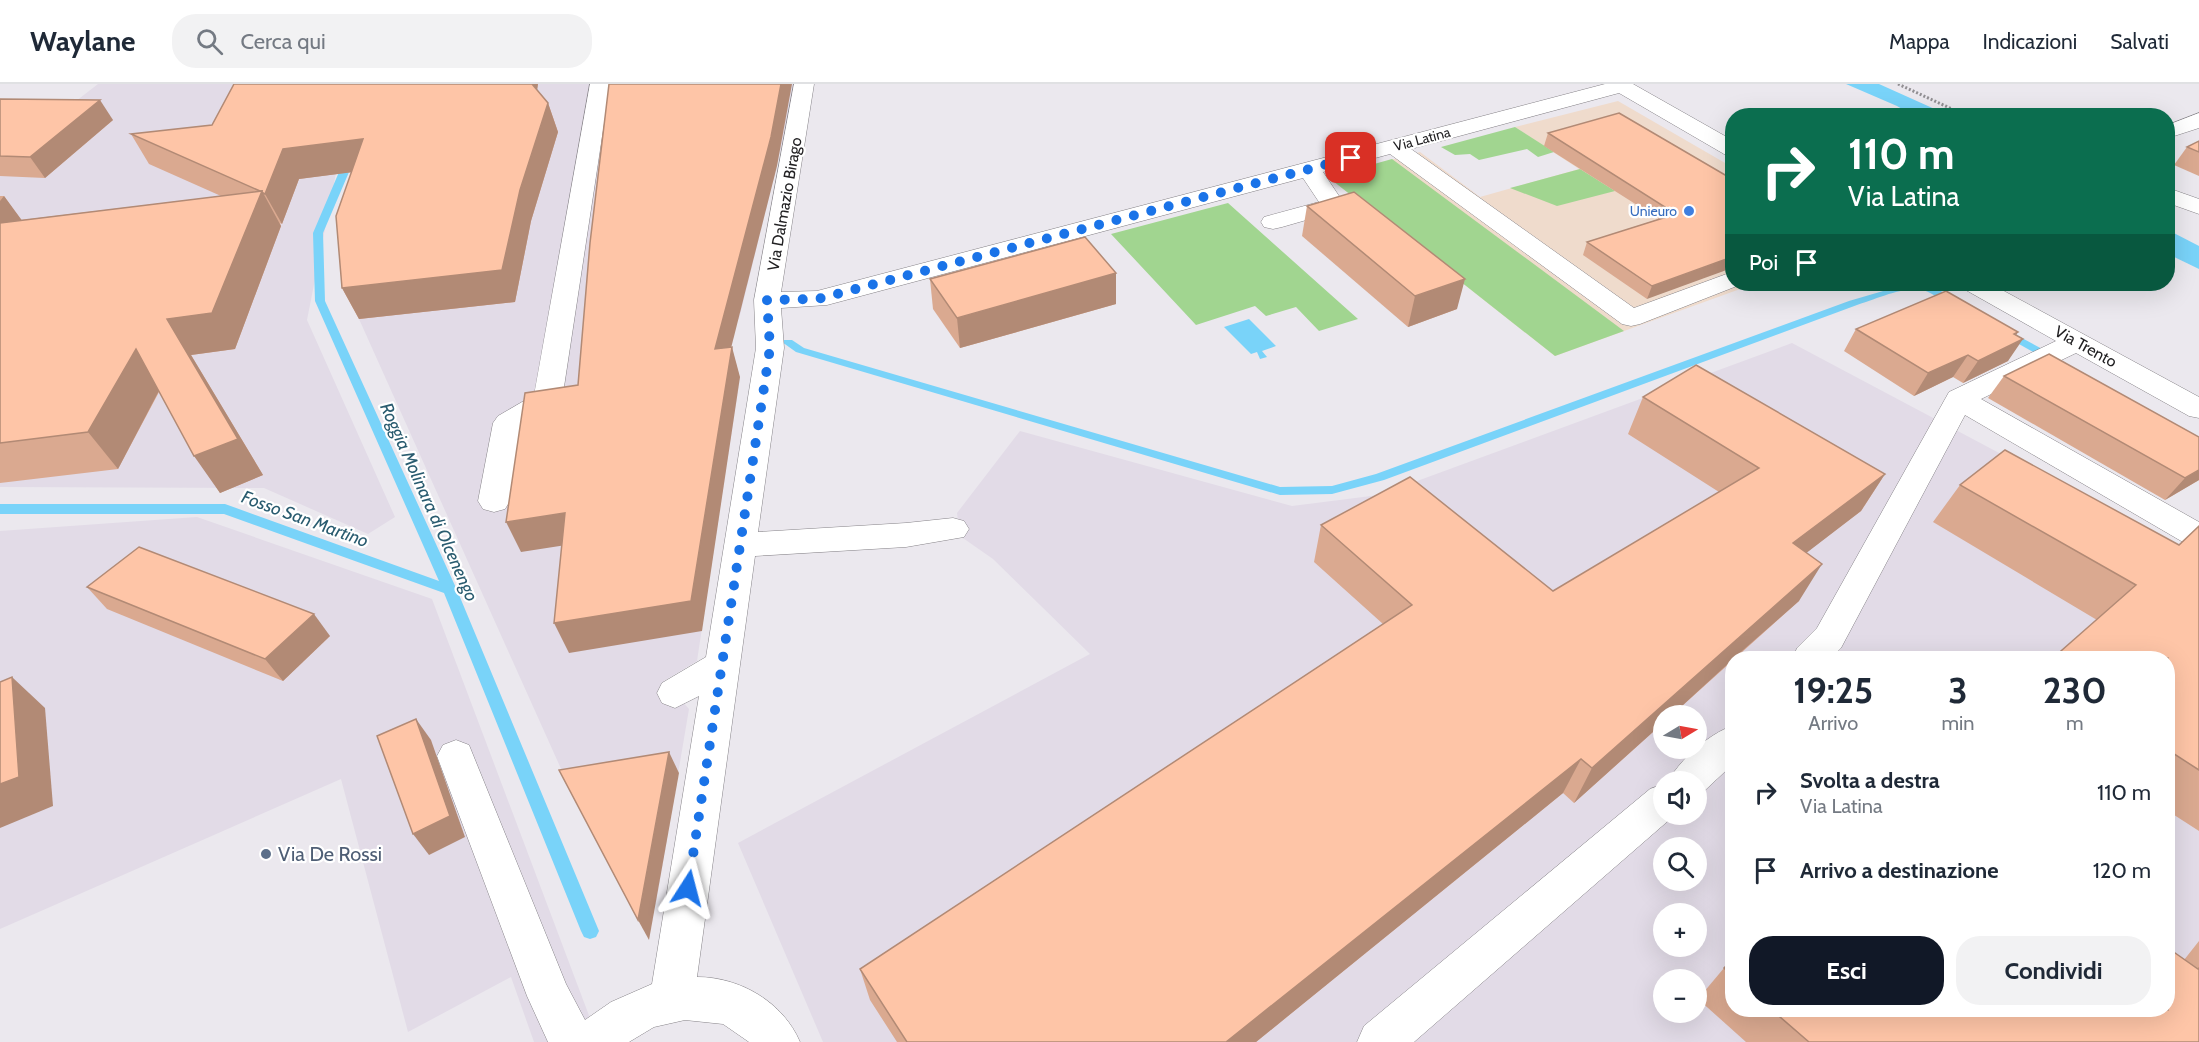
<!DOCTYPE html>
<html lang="it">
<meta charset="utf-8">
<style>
body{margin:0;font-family:Cabin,sans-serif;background:#f2f2f3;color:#1f2937;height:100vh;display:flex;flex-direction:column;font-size:22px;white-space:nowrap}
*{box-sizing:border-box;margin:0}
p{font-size:20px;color:#747a83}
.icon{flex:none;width:33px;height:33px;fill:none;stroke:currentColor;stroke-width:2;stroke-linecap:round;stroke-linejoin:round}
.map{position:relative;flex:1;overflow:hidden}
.side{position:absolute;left:1725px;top:567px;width:450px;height:366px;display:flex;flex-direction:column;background:#fff;border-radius:24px;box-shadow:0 6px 24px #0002}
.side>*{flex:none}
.guide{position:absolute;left:1725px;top:24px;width:450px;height:183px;border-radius:24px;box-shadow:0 6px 24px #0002;background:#0b6e4f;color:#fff;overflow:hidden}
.needle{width:39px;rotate:80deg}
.tools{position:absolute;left:1653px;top:621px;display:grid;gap:12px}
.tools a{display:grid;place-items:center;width:54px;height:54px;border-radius:50%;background:#fff;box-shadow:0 6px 24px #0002;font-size:30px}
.pin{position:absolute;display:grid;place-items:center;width:51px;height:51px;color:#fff;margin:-26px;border-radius:12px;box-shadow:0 3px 9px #0006}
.me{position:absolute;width:66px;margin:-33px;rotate:9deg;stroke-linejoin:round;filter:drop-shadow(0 0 4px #0008)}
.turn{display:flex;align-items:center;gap:21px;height:126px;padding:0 24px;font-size:27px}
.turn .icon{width:78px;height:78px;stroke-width:2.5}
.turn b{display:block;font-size:42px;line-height:51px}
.then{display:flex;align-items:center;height:57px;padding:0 24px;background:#0003;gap:12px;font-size:22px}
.eta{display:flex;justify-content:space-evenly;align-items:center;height:102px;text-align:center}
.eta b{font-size:36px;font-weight:700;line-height:42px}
.action{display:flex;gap:12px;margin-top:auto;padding:12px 24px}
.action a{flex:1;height:69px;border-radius:24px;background:#111827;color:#fff;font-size:24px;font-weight:700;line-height:69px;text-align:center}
.action a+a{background:#f2f2f3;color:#1f2937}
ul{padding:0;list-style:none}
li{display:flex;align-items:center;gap:18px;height:78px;padding:0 24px}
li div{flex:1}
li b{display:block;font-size:22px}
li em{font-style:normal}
header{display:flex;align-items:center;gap:36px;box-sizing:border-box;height:84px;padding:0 30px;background:#fff;border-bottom:2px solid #e0e1e3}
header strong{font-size:28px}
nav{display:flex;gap:33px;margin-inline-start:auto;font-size:21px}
.search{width:420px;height:54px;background:#f2f2f3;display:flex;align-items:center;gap:15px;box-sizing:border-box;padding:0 21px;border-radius:24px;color:#747a83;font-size:22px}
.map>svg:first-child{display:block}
.commercial{fill:#efdbcc}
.built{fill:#e2dbe7;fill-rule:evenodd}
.green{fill:#a1d590}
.water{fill:#79d3f9}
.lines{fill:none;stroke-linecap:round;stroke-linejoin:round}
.stream{fill:#79d3f9;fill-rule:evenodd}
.minor-casing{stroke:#868388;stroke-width:1}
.path{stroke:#918f93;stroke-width:3;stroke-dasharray:2 2;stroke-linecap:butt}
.minor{fill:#fff;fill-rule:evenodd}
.wall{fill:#daa990}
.shaded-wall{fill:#b28a75}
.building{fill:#fec5a7;stroke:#b28a75;stroke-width:1.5}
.route{stroke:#1a73e8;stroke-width:10;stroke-dasharray:0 18}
.shop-dot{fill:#3f7fe0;stroke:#fff;stroke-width:2}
.service-dot{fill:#5c6f8a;stroke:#fff;stroke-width:2}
.labels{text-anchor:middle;stroke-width:4.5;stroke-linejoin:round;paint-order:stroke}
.far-street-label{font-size:14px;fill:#222123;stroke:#fff}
.far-shop-label{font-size:14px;fill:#366cbe;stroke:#fff;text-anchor:end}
.street-label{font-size:16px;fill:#222123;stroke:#fff}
.water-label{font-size:18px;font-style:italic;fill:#295b6f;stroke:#fff}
.near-service-label{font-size:20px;fill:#4e5e75;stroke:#fff;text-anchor:start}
</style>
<header>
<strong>Waylane</strong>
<div class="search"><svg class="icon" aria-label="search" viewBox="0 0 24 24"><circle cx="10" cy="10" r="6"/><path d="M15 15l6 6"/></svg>Cerca qui</div>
<nav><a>Mappa</a><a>Indicazioni</a><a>Salvati</a></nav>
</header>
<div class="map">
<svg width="2199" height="958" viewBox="0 0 2199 958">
<rect width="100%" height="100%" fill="#ebe8ee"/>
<polygon class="commercial" points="1618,17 1732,83 1732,200 1754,200 1555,272 1328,93 1420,68 1480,113 1579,85 1515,43"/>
<g class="built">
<polygon points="98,0 370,0 339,74 307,236 395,433 368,450 264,404 0,403 0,67 18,62"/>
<polygon points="410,0 797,0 739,235 708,251 740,293 697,577 664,597 689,625 656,820 633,825 571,707 359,235 354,187"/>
<path d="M 1792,259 L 2199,475 L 2199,958 L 823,958 L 738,759 L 1090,570 L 993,475 L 960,452 L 957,429 L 1020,347 L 1292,422 L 1379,411 ZM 1732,574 L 2168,574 L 2168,926 L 1732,926 ZM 1664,632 L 1696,632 L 1696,664 L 1664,664 ZM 1664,698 L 1696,698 L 1696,730 L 1664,730 ZM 1664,764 L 1696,764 L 1696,796 L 1664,796 ZM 1664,830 L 1696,830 L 1696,862 L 1664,862 ZM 1664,896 L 1696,896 L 1696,928 L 1664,928 Z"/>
<polygon points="197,433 432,515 599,958 534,958 511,893 408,948 341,695 0,845 0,447"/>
</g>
<g class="green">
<polygon points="1515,43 1554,68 1538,73 1527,65 1479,76 1470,70 1455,71 1441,63"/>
<polygon points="1392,75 1624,247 1555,272 1328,93"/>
<polygon points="1580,85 1615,107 1557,122 1510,104"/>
<polygon points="1228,119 1358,235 1319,247 1296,223 1266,232 1255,222 1196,241 1111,150"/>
</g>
<g class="water">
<polygon points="1846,0 1879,0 1948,31 1912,31 1897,22"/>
<polygon points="2168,146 2199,162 2199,185 2168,170"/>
<polygon points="1249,235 1276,262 1262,267 1267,273 1260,275 1257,268 1251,270 1224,243"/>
</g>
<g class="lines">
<g class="stream">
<polygon points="350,71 355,74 323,149 325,217 457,506 599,847 596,853 590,855 584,853 581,847 444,509 224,430 0,430 0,420 225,420 439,497 315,217 313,149 345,74"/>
<path d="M 1907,200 L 1931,201 L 1959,218 L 1958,220 C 1945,222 1935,209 1923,206 C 1907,201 1873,216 1857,221 L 1384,396 L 1332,410 L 1280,411 L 796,268 L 782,258 L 784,256 L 792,256 L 804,264 L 1280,403 L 1332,402 L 1376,390 L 1849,217 Z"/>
<polygon points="2007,246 2057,273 2059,275 2057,277 2049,277 2003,251 2001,249"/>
</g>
<defs>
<g id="minor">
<polygon points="590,0 610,0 562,316 558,323 522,344 510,417 505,425 494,428 483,425 478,417 493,339 498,332 534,311"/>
<path d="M 794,0 L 814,0 L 781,208 L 817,207 L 1605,0 L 1633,0 L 1732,56 L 1732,72 L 1724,70 L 1619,9 L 1411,65 L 1634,224 L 1732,188 L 1732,200 L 1742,200 L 1640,240 L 1631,242 L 1622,240 L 1390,70 L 1323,88 L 1345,121 L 1341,126 L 1282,143 L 1273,145 L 1264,143 L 1261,138 L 1264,133 L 1319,118 L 1303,94 L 827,221 L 781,224 L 784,264 L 758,448 L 906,439 L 953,434 L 964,437 L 969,445 L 964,453 L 906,463 L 755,472 L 697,893 C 740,893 783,918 800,958 L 749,958 L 723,940 L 685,936 L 654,943 L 629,958 L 548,958 L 527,912 L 437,672 L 443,661 L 456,656 L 469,661 L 566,900 L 585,936 L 611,918 L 652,900 L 699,612 L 675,624 L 662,619 L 657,609 L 662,599 L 706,573 L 756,264 L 754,216 Z"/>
<polygon points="2199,29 2199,44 2168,54 2168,41"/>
<polygon points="2168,104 2199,115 2199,130 2168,119"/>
<polygon points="1960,200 1991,200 2199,313 2199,334 2189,332 2076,269 1981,315 2199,438 2199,465 2188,461 1965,331 1841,564 1831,574 1793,574 1797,564 1817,544 1949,308 2056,257 1964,205"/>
<path d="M 1732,642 L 1732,681 L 1701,710 L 1696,711 L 1696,698 L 1668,698 C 1679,676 1709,650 1732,642 Z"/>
<polygon points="1664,700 1664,730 1676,730 1414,958 1357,958 1364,942 1650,705"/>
</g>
</defs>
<use href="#minor" class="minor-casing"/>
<polyline class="path" points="1898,0 1967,32"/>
<use href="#minor" class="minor"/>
</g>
<g class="wall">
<polygon points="234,0 538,0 537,6 548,19 558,48 531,137 515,218 359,235 342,204 352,88 299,95 282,140 280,139 281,142 235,265 191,271 263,391 220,409 159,308 118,385 0,399 0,112 4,112 21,136 221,112 149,80 131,50 212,41"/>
<polygon points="0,15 113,36 45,94 0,92"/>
<polygon points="1548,49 1732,95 1647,215 1583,171 1587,158 1659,135 1544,62"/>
<polygon points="2199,57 2199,92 2174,81 2187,63"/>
<polygon points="1307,122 1457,225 1408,243 1302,152"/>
<polygon points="1116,189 1116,220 960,264 933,225 930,195"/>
<polygon points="1856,245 2018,248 2016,251 2008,277 1963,299 1953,293 1914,312 1844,267"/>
<polygon points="2004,292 2199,396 2165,416 1988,314"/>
<polygon points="1643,313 1885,390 1861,427 1807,468 1799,517 1574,719 1563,709 1256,958 897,958 870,916 860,885 1383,540 1314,478 1321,441 1553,507 1719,408 1628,350"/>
<polygon points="1960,401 2179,461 2199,442 2199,747 2168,727 2168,574 2097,536 1933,438"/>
<polygon points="87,503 330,552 283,597 107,525"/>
<polygon points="2199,857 2199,958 1746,958 1698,915 1724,884 1732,876 1732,926 2168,926 2184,876"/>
</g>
<g class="shaded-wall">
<polygon points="528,0 538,0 535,19"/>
<polygon points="781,0 792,0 777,82 723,296 715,265"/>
<polygon points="100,16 113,36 45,94 30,73"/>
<polygon points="548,19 558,48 531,137 515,218 359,235 342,204 520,106"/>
<polygon points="363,55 377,85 299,95 282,140 265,110 283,65"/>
<polygon points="262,107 281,142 235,265 191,271 263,391 220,409 194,372 167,235"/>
<polygon points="4,112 29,146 0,160 0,117"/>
<polygon points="1732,173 1732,184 1647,215 1652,202"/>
<polygon points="1116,189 1116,220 960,264 957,234"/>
<polygon points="1465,195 1457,225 1408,243 1415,212"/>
<polygon points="2018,248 2009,262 2023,255 2008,277 1963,299 1978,277 2014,250"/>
<polygon points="732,263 740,293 702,547 569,569 554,539"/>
<polygon points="136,265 162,301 118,385 88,348"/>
<polygon points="1968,271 1953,293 1914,312 1928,289"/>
<polygon points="2199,386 2199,396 2165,416 2185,394"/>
<polygon points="1885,390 1861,427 1771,496 1793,459"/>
<polygon points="565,429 579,459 521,468 506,438"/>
<polygon points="1822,480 1799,517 1734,574 1732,574 1732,576 1671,632 1664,632 1664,638 1574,719 1592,684"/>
<polygon points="314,530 330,552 283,597 265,575"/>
<polygon points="12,593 45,624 53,722 0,744 0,700"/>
<polygon points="416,635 431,656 465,753 429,771 413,750"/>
<polygon points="669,668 679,689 649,856 638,836"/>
<polygon points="1581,675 1563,709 1256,958 1226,958"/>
</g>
<g class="building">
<polygon points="234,0 532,0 548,19 520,106 502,186 342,204 336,132 363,55 283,65 265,110 262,108 262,107 260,107 131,50 212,41"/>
<polygon points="609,0 781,0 771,53 715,265 732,263 691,517 554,539 565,429 506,438 525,309 578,301 590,159"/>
<polygon points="0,15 100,16 30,73 0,72"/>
<polygon points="1619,29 1732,95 1732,173 1652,202 1587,158 1676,130 1548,49"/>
<polygon points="2199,57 2199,68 2187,63"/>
<polygon points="262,107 212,229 167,235 238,355 194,372 136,265 88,348 0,359 0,139"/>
<polygon points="1354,108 1465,195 1415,212 1307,122"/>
<polygon points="1085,153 1116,189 957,234 930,195"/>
<polygon points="1946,207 2018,248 2014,250 2023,255 1978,277 1968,271 1928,289 1856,245"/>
<polygon points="2049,270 2199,353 2199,386 2185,394 2004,292"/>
<polygon points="1696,281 1885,390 1793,459 1822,480 1592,684 1581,675 1226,958 907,958 860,885 1412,521 1321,441 1410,393 1553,507 1759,384 1643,313"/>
<polygon points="2005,366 2179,461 2199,442 2199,686 2168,666 2168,574 2053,574 2136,501 1960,401"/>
<polygon points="139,463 314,530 265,575 87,503"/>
<polygon points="12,593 19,693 0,700 0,598"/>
<polygon points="416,635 450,732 413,750 377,652"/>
<polygon points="669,668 638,836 559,686"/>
<polygon points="2168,864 2198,885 2199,884 2199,958 1809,958 1772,926 2168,926"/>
<polygon points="1732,876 1732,892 1724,884"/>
</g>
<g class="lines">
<polyline class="route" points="688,804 770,264 767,216 818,215 1351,74"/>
</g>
<circle class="shop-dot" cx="1689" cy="127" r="6"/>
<circle class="service-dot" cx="266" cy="770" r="6"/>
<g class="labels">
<g class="far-street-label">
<text transform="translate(1422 55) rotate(-15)" y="5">Via Latina</text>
</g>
<g class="far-shop-label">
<text x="1677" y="132">Unieuro</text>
</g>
<g class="street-label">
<text transform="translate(784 120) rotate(-80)" y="6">Via Dalmazio Birago</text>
<text transform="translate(2086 262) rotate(29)" y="6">Via Trento</text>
</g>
<g class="water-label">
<text transform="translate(429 418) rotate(66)" y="6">Roggia Molinara di Olcenengo</text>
<text transform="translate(305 435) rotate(20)" y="6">Fosso San Martino</text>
</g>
<g class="near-service-label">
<text x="278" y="777">Via De Rossi</text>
</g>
</g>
</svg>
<div class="tools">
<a><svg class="needle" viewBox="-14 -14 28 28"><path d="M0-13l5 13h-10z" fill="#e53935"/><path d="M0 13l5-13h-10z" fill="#747a83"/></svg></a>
<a><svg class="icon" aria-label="sound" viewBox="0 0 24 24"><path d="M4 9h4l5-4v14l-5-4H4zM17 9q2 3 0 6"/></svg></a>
<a><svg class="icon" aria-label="search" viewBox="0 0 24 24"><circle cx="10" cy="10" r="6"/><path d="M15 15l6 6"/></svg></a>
<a>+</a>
<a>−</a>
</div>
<div class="pin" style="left:1351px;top:74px;background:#d93025"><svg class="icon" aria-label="arrive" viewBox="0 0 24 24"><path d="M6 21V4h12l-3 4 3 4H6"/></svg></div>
<svg class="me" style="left:688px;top:804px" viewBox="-20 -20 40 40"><path d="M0-17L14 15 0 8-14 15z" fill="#1a73e8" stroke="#fff" stroke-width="4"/></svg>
<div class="guide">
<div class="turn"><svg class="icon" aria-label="right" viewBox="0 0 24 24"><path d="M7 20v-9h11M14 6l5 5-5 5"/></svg><div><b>110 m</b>Via Latina</div></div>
<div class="then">Poi<svg class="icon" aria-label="arrive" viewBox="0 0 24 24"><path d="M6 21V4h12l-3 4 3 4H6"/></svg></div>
</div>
<section class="side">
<div class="eta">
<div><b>19:25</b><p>Arrivo</p></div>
<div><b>3</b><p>min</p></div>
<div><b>230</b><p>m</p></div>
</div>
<ul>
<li><svg class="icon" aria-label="right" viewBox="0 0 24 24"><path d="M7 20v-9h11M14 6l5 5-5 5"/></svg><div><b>Svolta a destra</b><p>Via Latina</p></div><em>110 m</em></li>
<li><svg class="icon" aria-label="arrive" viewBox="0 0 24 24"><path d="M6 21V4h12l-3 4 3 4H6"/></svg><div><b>Arrivo a destinazione</b></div><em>120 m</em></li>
</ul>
<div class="action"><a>Esci</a><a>Condividi</a></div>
</section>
</div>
